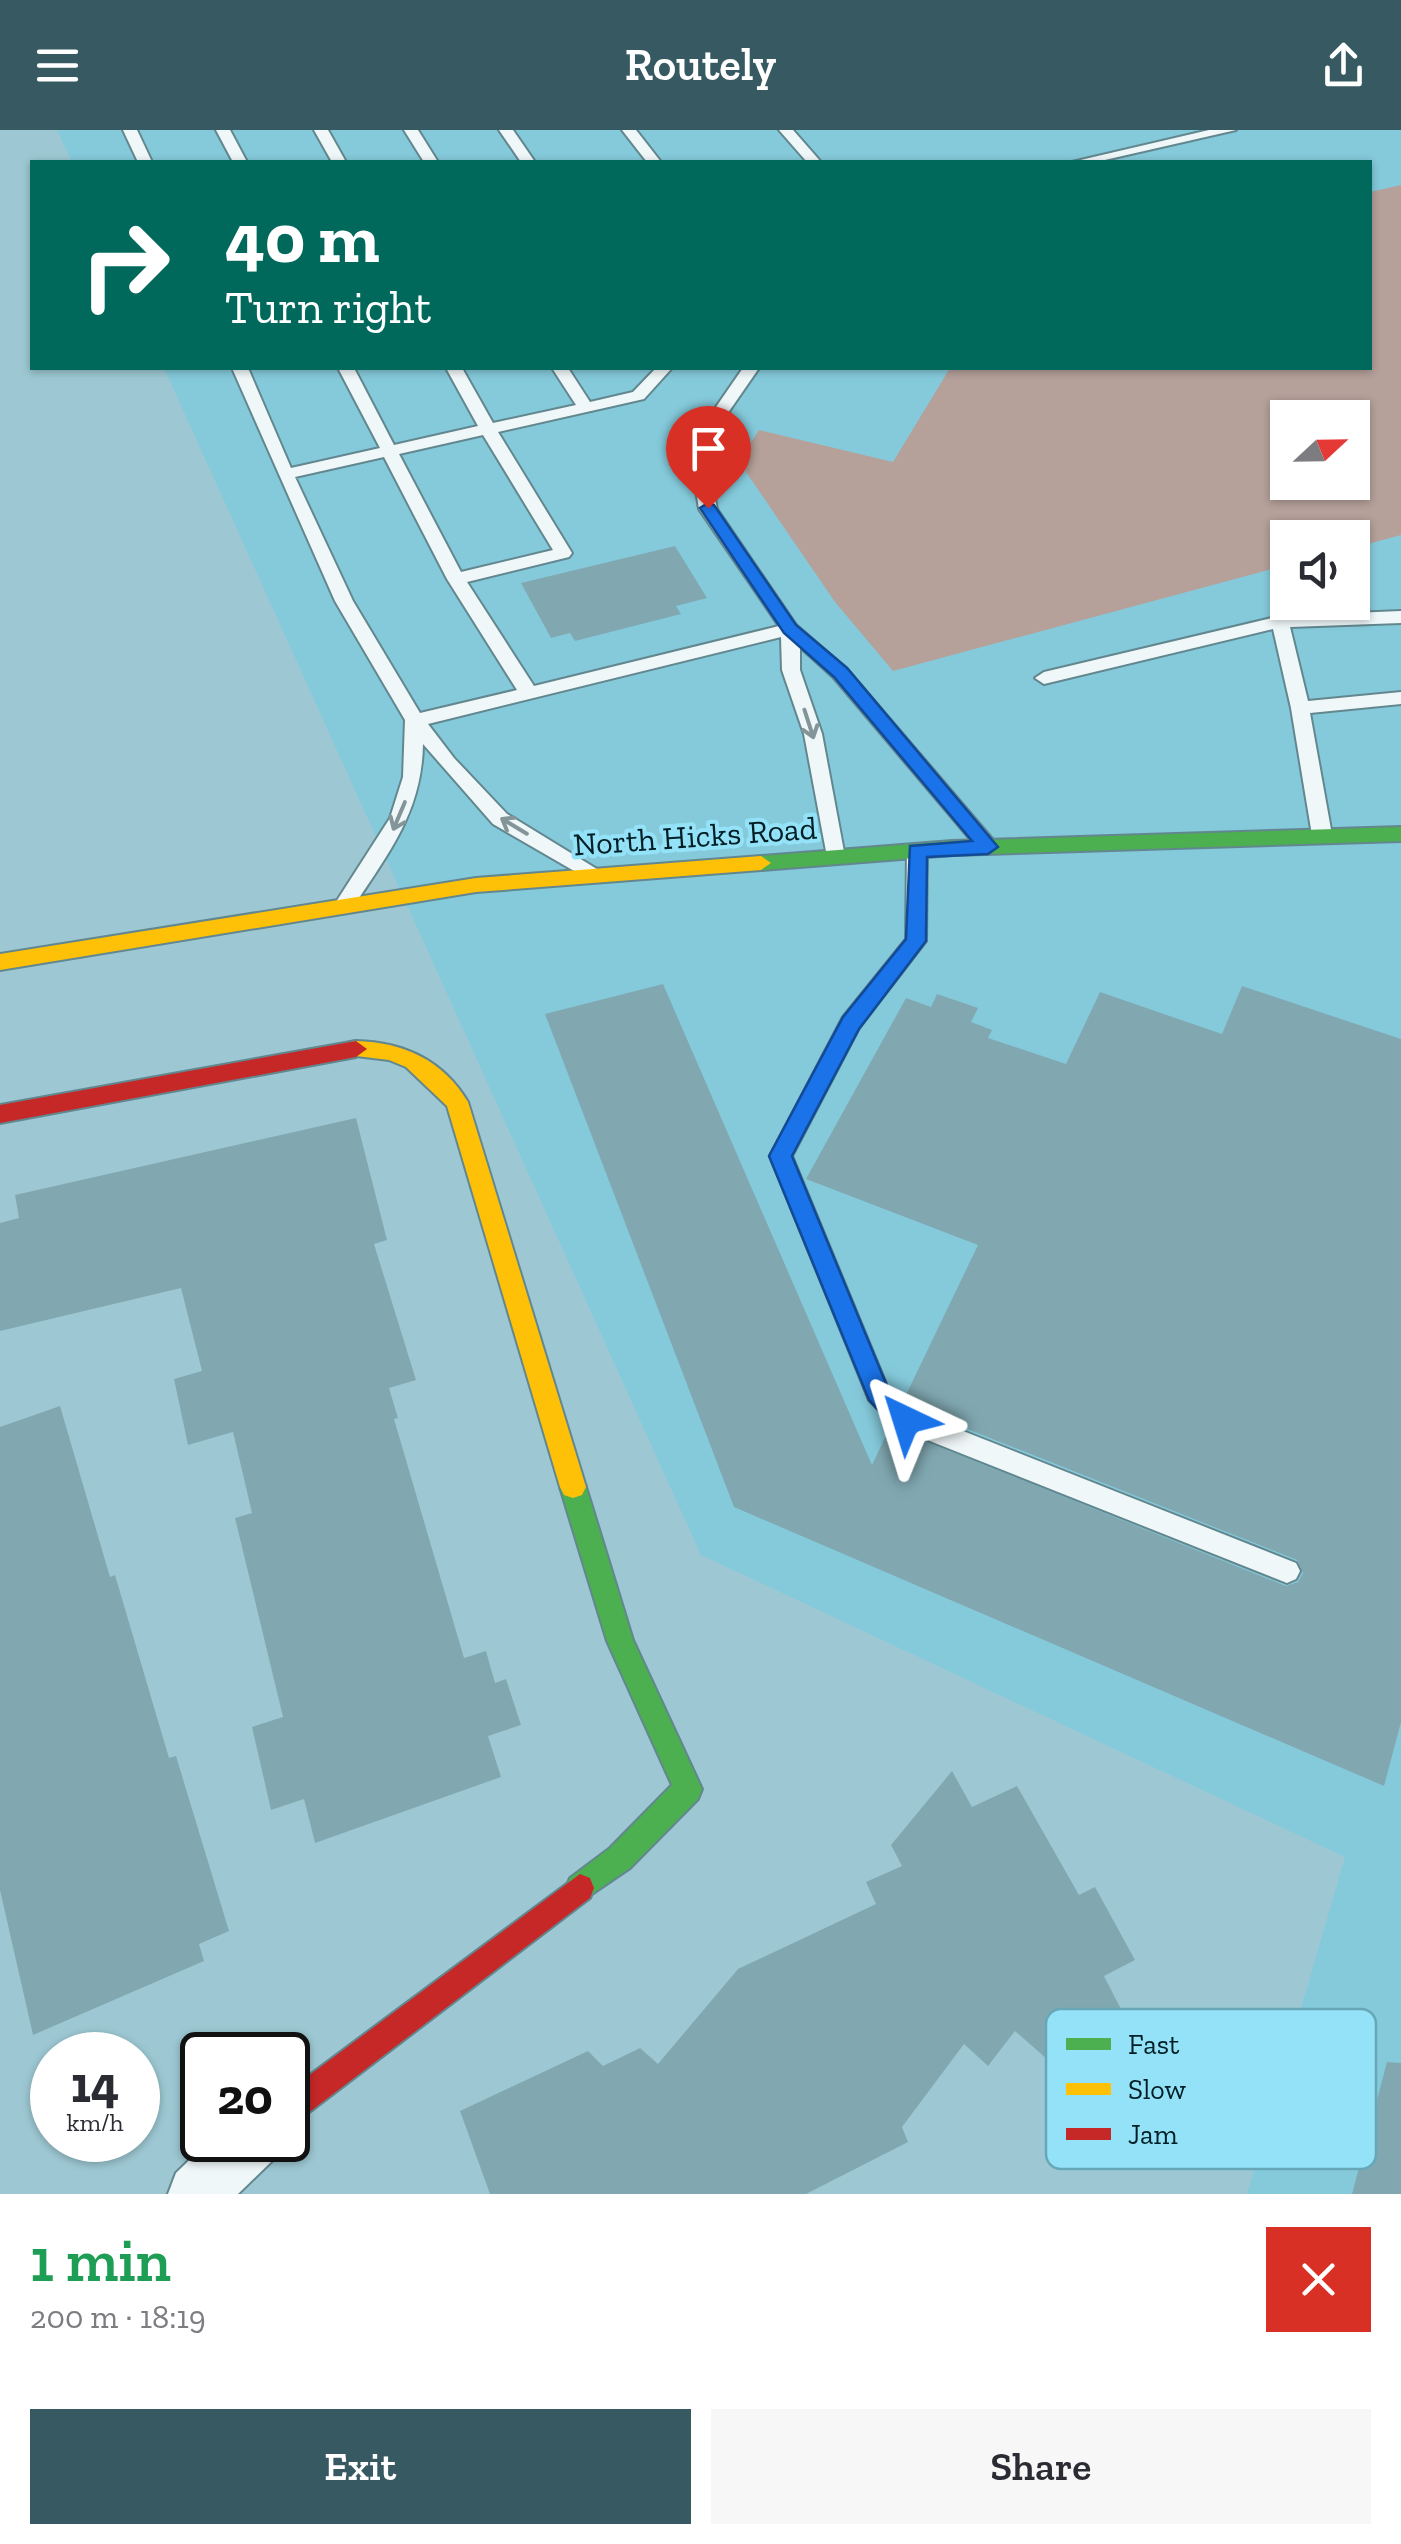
<!DOCTYPE html>
<meta charset="utf-8">
<style>
body{margin:0;font-family:"Zilla Slab",serif;background:#f7f7f7;color:#2b2b33;height:100vh;display:flex;flex-direction:column;font-size:38px;white-space:nowrap}
*{box-sizing:border-box;margin:0}
p{font-size:32px;color:#7c7c81}
.icon{flex:none;width:55px;height:55px;fill:none;stroke:currentColor;stroke-width:2;stroke-linecap:round;stroke-linejoin:round}
.map{position:relative;height:2064px;overflow:hidden}
.panel{display:flex;flex-direction:column;background:#fff;flex:1}
.panel>*{flex:none}
.hud{position:absolute;left:30px;top:30px;width:1342px;height:210px;border-radius:0px;box-shadow:0 2px 8px #0004;background:#00695c;color:#fff;overflow:hidden}
.needle{width:65px;rotate:68deg}
.controls{position:absolute;left:1270px;top:270px;display:grid;gap:20px}
.controls a{display:grid;place-items:center;width:100px;height:100px;border-radius:0px;background:#fff;box-shadow:0 2px 8px #0004;font-size:50px}
.speed{position:absolute;left:30px;top:1902px;display:flex;gap:20px;font-size:50px;font-weight:700;text-align:center}
.speed>*{display:grid;place-content:center;width:130px;height:130px;border-radius:50%;background:#fff;box-shadow:0 2px 8px #0004;line-height:1}
.speed small{font-size:25px;font-weight:400}
.speed .limit{border:5px solid #111;border-radius:15px;background:#fff;color:#111}
.pin{position:absolute;display:grid;place-items:center;width:85px;height:85px;color:#fff;margin:-102px -42px;border-radius:50% 50% 50% 0;rotate:-45deg;box-shadow:0 0 10px #0007}
.pin .icon{rotate:45deg}
.me{position:absolute;width:110px;margin:-55px;rotate:319deg;stroke-linejoin:round;filter:drop-shadow(0 0 8px #0008)}
.turn{display:flex;align-items:center;gap:35px;height:210px;padding:0 30px;font-size:45px}
.turn .icon{width:130px;height:130px;stroke-width:2.5}
.turn b{display:block;font-size:70px;line-height:85px}
.round{display:grid;place-items:center;flex:none;width:105px;height:105px;border-radius:0px;background:#f7f7f7}
.head{display:flex;align-items:center;justify-content:space-between;height:170px;padding:0 30px}
h1{font-size:60px;font-weight:600;line-height:75px;color:#1e9e55}
.primary-button{display:flex;gap:20px;margin-top:auto;padding:20px 30px}
.primary-button a{flex:1;height:115px;border-radius:0px;background:#375a62;color:#fff;font-size:40px;font-weight:600;line-height:115px;text-align:center}
.primary-button a+a{background:#f7f7f7;color:#2b2b33}
header{display:flex;justify-content:space-between;align-items:center;height:130px;padding:0 30px;background:#375a62;color:#fff;font-size:45px;font-weight:600}
.map>svg:first-child{display:block}
.built{fill:#85cadb;fill-rule:evenodd}
.green{fill:#b5a09a;fill-rule:evenodd}
.building{fill:#81a8b1}
.lines{fill:none;stroke-linecap:round;stroke-linejoin:round}
.lane-casing{stroke:#62878f;stroke-width:4}
.street-casing{stroke:#62878f;stroke-width:4}
.fast-casing{stroke:#62878f;stroke-width:4}
.slow-casing{stroke:#62878f;stroke-width:4}
.jam-casing{stroke:#62878f;stroke-width:4}
.lane{fill:#f0f7f8;fill-rule:evenodd}
.street{fill:#f0f7f8;fill-rule:evenodd}
.fast{fill:#4caf50;fill-rule:evenodd}
.slow{fill:#ffc107;fill-rule:evenodd}
.jam{fill:#c62828;fill-rule:evenodd}
.oneway{stroke:#849599}
.route{fill:#1a73e8;stroke:#114b97;stroke-width:2.5}
.labels{text-anchor:middle;stroke-width:8;stroke-linejoin:round;paint-order:stroke}
.street-label{font-size:32px;fill:#001e25;stroke:#94e2f7}
.key{fill:#94e2f7;stroke:#68a7b8;stroke-width:2.5}
.key-label{font-size:28px;fill:#001e25}
</style>
<header><svg class="icon" aria-label="menu" viewBox="0 0 24 24"><path d="M4 6h16M4 12h16M4 18h16"/></svg>Routely<svg class="icon" aria-label="share" viewBox="0 0 24 24"><path d="M12 15V3M7 8l5-5 5 5M5 13v7h14v-7"/></svg></header>
<div class="map">
<svg width="1401" height="2064" viewBox="0 0 1401 2064">
<rect width="100%" height="100%" fill="#9dc8d3"/>
<path class="built" d="M 57,0 L 1401,0 L 1401,2064 L 1247,2064 L 1345,1727 L 701,1425 L 164,238 L 1370,238 L 1370,32 L 72,32 ZM 1288,288 L 1352,288 L 1352,352 L 1288,352 ZM 1288,408 L 1352,408 L 1352,472 L 1288,472 Z"/>
<path class="green" d="M 1401,55 L 1401,405 L 1353,418 L 1352,408 L 1288,408 L 1287,435 L 893,541 L 835,472 L 746,342 L 743,325 L 759,300 L 893,332 L 950,238 L 1370,238 L 1370,62 ZM 1288,288 L 1352,288 L 1352,352 L 1288,352 Z"/>
<g class="building">
<polygon points="675,416 707,468 676,476 681,484 575,511 570,503 551,508 521,453"/>
<polygon points="663,854 872,1335 890,1297 1286,1456 1298,1452 1303,1443 1297,1430 917,1279 905,1267 978,1115 806,1049 906,868 931,877 937,864 978,878 971,892 992,900 988,908 1066,934 1100,862 1222,904 1242,856 1401,909 1401,1592 1384,1656 734,1377 545,884"/>
<polygon points="356,988 387,1110 374,1114 416,1250 389,1258 398,1288 394,1289 464,1528 486,1521 495,1553 506,1549 521,1595 488,1606 501,1647 315,1713 304,1669 271,1680 252,1597 283,1587 235,1388 252,1383 233,1302 188,1315 174,1249 202,1241 181,1158 0,1201 0,1093 19,1088 15,1065"/>
<polygon points="60,1276 110,1447 115,1445 169,1628 176,1626 229,1801 199,1814 204,1831 33,1905 0,1760 0,1297"/>
<polygon points="952,1641 972,1677 1017,1656 1079,1765 1095,1757 1135,1830 1104,1846 1126,1889 1047,1929 1015,1901 988,1936 964,1914 902,1997 908,2012 806,2064 490,2064 460,1981 588,1921 603,1936 640,1918 658,1934 738,1839 876,1774 866,1752 902,1736 891,1715"/>
<polygon points="1387,1932 1401,1933 1401,2064 1352,2064"/>
</g>
<g class="lines">
<defs>
<g id="lane">
<polygon points="123,0 137,0 152,32 138,32"/>
<polygon points="216,0 230,0 247,32 233,32"/>
<polygon points="314,0 328,0 346,32 332,32"/>
<polygon points="404,0 418,0 438,32 424,32"/>
<polygon points="499,0 513,0 535,32 521,32"/>
<polygon points="622,0 636,0 661,32 647,32"/>
<polygon points="779,0 793,0 821,32 807,32"/>
<polygon points="1209,0 1236,0 1096,32 1072,32"/>
<path d="M 232,238 L 248,238 L 291,338 L 380,318 L 338,238 L 354,238 L 394,315 L 478,296 L 446,238 L 462,238 L 493,293 L 576,275 L 552,238 L 568,238 L 590,272 L 633,262 L 656,238 L 672,238 L 644,269 L 498,302 L 572,423 L 569,427 L 467,452 L 534,556 L 779,496 L 699,379 L 689,316 L 743,238 L 759,238 L 705,316 L 717,379 L 796,495 L 847,539 L 995,712 L 998,717 L 995,722 L 981,722 L 833,547 L 800,517 L 800,540 L 822,604 L 845,727 L 835,734 L 828,732 L 804,604 L 782,540 L 781,507 L 428,594 L 454,628 L 507,684 L 605,744 L 602,749 L 588,749 L 493,694 L 423,614 C 422,684 386,726 350,782 L 336,782 L 333,777 L 336,772 L 390,688 L 403,647 L 405,590 L 335,471 ZM 483,305 L 553,420 L 461,442 L 399,324 ZM 384,327 L 447,449 L 517,560 L 420,583 L 353,471 L 295,347 Z"/>
<polygon points="1401,481 1401,493 1290,497 1308,571 1401,562 1401,574 1310,583 1332,705 1322,712 1312,705 1291,578 1273,499 1044,554 1035,548 1044,542 1280,486"/>
<polygon points="917,714 927,721 926,811 859,898 792,1026 887,1256 915,1282 1296,1433 1300,1441 1296,1449 1287,1453 897,1298 869,1270 770,1026 843,887 906,809 907,721"/>
</g>
<polygon id="street" points="210,2010 280,2010 272,2031 238,2064 168,2064 176,2043"/>
<g id="fast">
<polygon points="1401,697 1401,711 952,725 761,740 751,733 761,726 952,711"/>
<polygon points="573,1346 582,1349 586,1357 633,1510 702,1659 698,1669 630,1738 580,1772 570,1768 566,1758 570,1748 610,1718 672,1655 607,1511 560,1357 564,1349"/>
</g>
<g id="slow">
<polygon points="761,726 771,733 761,740 476,762 0,840 0,824 476,748"/>
<path d="M 356,911 C 403,912 443,930 468,972 L 586,1357 L 582,1365 L 573,1368 L 564,1365 L 560,1357 L 447,976 L 406,937 L 389,930 L 348,925 L 345,919 L 348,913 Z"/>
</g>
<g id="jam">
<polygon points="356,911 367,919 356,927 0,993 0,975"/>
<polygon points="580,1744 590,1748 594,1758 590,1768 299,1990 288,1994 288,1961"/>
</g>
</defs>
<use href="#lane" class="lane-casing"/>
<use href="#street" class="street-casing"/>
<use href="#fast" class="fast-casing"/>
<use href="#slow" class="slow-casing"/>
<use href="#jam" class="jam-casing"/>
<use href="#lane" class="lane"/>
<use href="#street" class="street"/>
<use href="#fast" class="fast"/>
<use href="#slow" class="slow"/>
<use href="#jam" class="jam"/>
</g>
<defs><path id="oneway-shaft" d="M-6 0H5M1.5-3L5.5 0L1.5 3" fill="none" stroke-width="1.6" stroke-linecap="round" stroke-linejoin="round" transform="scale(2.5)"/></defs>
<g class="oneway">
<use href="#oneway-shaft" transform="translate(809 594) rotate(72)"/>
<use href="#oneway-shaft" transform="translate(399 686) rotate(113)"/>
<use href="#oneway-shaft" transform="translate(514 696) rotate(-149)"/>
</g>
<path class="route" d="M 708,373 L 714,375 L 796,495 L 847,538 L 998,717 L 988,724 L 927,727 L 926,811 L 859,899 L 792,1026 L 887,1256 L 918,1290 L 915,1298 C 895,1305 882,1283 869,1270 L 769,1026 L 843,887 L 906,809 L 910,716 L 972,711 L 834,547 L 784,503 L 700,378 Z"/>
<g class="labels">
<g class="street-label">
<text transform="translate(695 706) rotate(-4)" y="11">North Hicks Road</text>
</g>
</g>
<rect x="1046" y="1879" width="330" height="160" rx="15" class="key"/>
<rect x="1066" y="1908" width="45" height="12" fill="#4caf50"/>
<rect x="1066" y="1953" width="45" height="12" fill="#ffc107"/>
<rect x="1066" y="1998" width="45" height="12" fill="#c62828"/>
<g class="key-label">
<text x="1128" y="1924">Fast</text>
<text x="1128" y="1969">Slow</text>
<text x="1128" y="2014">Jam</text>
</g>
</svg>
<div class="controls">
<a><svg class="needle" viewBox="-14 -14 28 28"><path d="M0-13l5 13h-10z" fill="#e53935"/><path d="M0 13l5-13h-10z" fill="#7c7c81"/></svg></a>
<a><svg class="icon" aria-label="sound" viewBox="0 0 24 24"><path d="M4 9h4l5-4v14l-5-4H4zM17 9q2 3 0 6"/></svg></a>
</div>
<div class="speed"><div>14<small>km/h</small></div><div class="limit">20</div></div>
<div class="pin" style="left:708px;top:378px;background:#d93025"><svg class="icon" aria-label="arrive" viewBox="0 0 24 24"><path d="M6 21V4h12l-3 4 3 4H6"/></svg></div>
<svg class="me" style="left:906px;top:1290px" viewBox="-20 -20 40 40"><path d="M0-17L14 15 0 8-14 15z" fill="#1a73e8" stroke="#fff" stroke-width="4"/></svg>
<div class="hud">
<div class="turn"><svg class="icon" aria-label="right" viewBox="0 0 24 24"><path d="M7 20v-9h11M14 6l5 5-5 5"/></svg><div><b>40 m</b>Turn right</div></div>
</div>
</div>
<section class="panel">
<div class="head"><div><h1>1 min</h1><p>200 m · 18:19</p></div><a class="round" style="background:#d93025;color:#fff"><svg class="icon" aria-label="close" viewBox="0 0 24 24"><path d="M6 6l12 12M18 6L6 18"/></svg></a></div>
<div class="primary-button"><a>Exit</a><a>Share</a></div>
</section>
